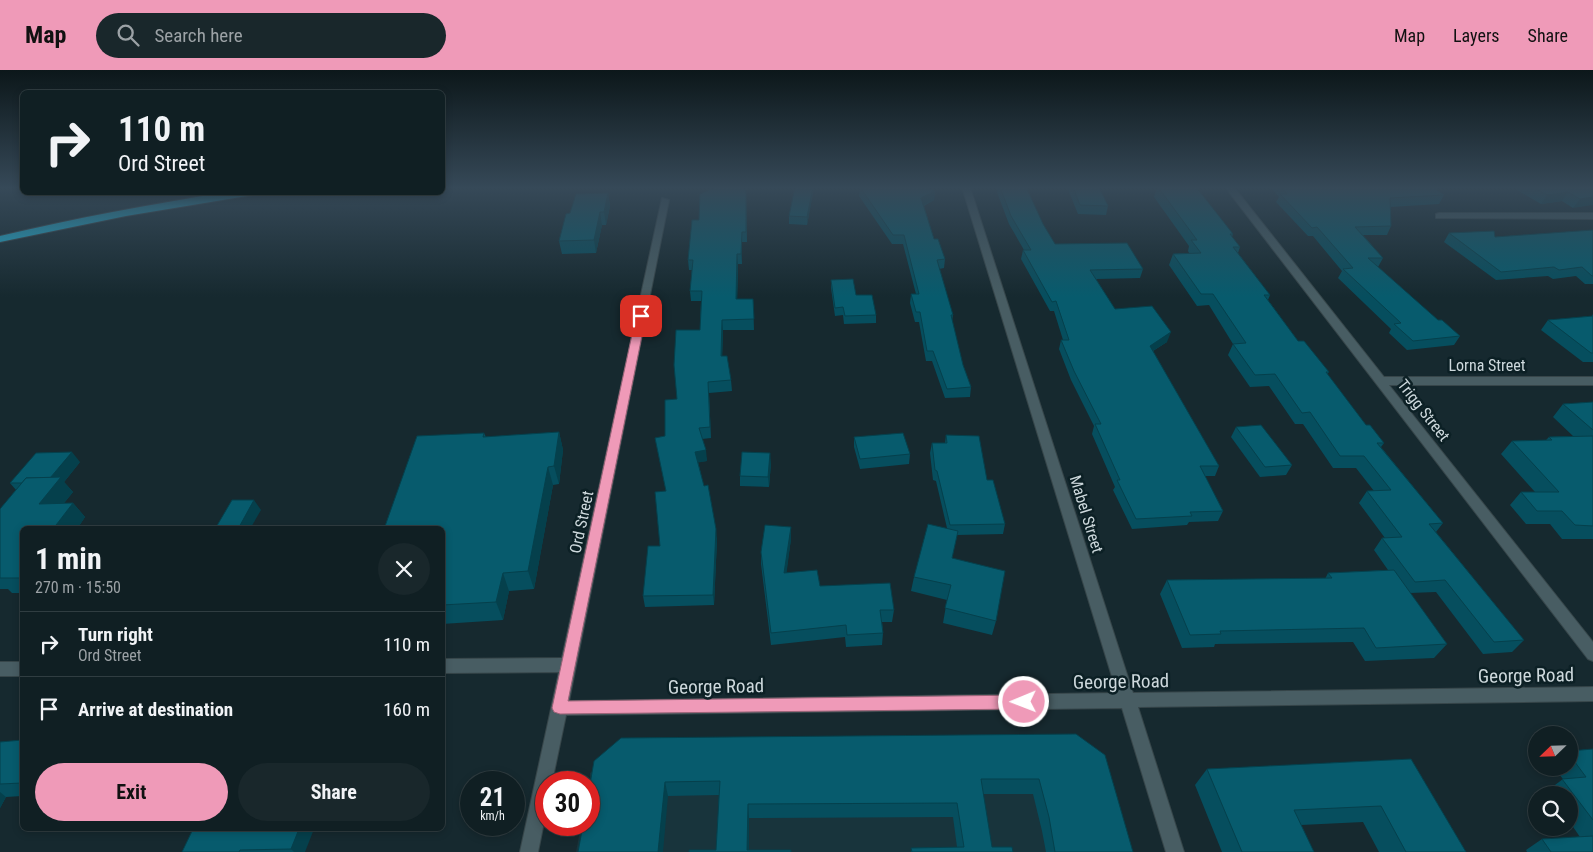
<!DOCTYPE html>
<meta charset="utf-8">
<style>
body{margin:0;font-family:"Roboto Condensed",sans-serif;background:#19272b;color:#f1f3f6;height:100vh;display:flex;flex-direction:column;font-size:19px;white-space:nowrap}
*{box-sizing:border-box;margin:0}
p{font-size:16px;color:#9ca2a6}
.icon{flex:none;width:28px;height:28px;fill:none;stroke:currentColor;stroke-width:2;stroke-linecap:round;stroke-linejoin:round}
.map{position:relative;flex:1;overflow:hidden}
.sheet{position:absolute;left:20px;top:456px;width:425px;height:305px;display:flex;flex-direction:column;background:#101f23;border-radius:8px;box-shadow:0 2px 8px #0003,0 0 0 1px #303d41}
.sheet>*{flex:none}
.top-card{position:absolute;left:20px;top:20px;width:425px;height:105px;border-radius:8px;box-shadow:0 2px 8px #0003,0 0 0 1px #303d41;background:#101f23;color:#f1f3f6;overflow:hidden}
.needle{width:32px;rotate:247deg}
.fabs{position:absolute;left:1528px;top:656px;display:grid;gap:10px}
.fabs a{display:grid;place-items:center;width:50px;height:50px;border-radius:50%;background:#101f23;box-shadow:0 2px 8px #0003,0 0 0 1px #303d41;font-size:25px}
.speed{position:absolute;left:460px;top:701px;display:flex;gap:10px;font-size:25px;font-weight:700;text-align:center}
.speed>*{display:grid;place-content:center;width:65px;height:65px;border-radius:50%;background:#101f23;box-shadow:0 2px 8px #0003,0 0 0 1px #303d41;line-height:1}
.speed small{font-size:12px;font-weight:400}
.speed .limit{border:8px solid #d22;background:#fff;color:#111}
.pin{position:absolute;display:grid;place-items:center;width:42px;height:42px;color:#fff;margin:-21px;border-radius:10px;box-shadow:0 2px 8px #0006}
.me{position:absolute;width:55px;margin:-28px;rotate:269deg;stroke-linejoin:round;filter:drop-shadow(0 0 4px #0008)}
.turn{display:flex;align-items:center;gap:18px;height:105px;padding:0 15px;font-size:22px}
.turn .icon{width:65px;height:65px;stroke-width:2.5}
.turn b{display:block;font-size:35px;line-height:42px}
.round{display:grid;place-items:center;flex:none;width:52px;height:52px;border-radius:26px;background:#19272b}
.summary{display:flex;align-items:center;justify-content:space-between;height:85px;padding:0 15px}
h1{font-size:30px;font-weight:700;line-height:38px}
.button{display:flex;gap:10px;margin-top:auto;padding:10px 15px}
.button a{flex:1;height:58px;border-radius:30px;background:#ef9ab8;color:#111;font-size:20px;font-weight:700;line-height:58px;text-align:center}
.button a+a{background:#19272b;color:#f1f3f6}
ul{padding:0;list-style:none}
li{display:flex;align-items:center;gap:15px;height:65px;padding:0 15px;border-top:1px solid #303d41}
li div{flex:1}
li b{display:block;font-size:19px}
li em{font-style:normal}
header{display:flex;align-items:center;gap:30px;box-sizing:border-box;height:70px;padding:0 25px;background:#ef9ab8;color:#111}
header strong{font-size:24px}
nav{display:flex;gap:28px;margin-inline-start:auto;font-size:18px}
.search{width:350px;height:45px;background:#19272b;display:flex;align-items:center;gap:12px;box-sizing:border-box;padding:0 18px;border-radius:28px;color:#9ca2a6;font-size:19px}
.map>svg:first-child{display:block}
.built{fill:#18343c}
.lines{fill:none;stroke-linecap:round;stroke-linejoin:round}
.minor-casing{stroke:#37464a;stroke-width:2}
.highway-casing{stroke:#37464a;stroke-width:2}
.minor{fill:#485d63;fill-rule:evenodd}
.highway{fill:#21b9dc;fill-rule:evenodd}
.wall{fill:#064e5e}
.shaded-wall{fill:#05404c}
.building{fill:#075b6d;stroke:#05404c}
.route{fill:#ef9ab8;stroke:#9b6478}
.labels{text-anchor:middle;stroke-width:5;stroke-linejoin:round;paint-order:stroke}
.street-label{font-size:16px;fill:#ced9dd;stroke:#0c2025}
.near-street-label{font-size:19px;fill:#ced9dd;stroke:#0c2025}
</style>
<header>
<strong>Map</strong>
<div class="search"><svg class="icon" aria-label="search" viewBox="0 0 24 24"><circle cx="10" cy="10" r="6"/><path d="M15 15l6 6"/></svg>Search here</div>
<nav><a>Map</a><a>Layers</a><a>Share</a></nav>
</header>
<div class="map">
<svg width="1593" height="782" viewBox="0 0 1593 782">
<rect width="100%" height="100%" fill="#16292f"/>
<polygon class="built" points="1067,674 1124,782 576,782 581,755 589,755 590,703 621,678"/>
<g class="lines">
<defs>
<g id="minor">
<polygon points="962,117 970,117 1133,623 1593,617 1593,631 1138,637 1184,782 1166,782 1122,638 566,645 552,712 546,712 546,742 538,782 520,782 559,602 442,603 442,589 562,588 662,128 669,130 569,631 1117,623"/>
<polygon points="1225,117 1234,117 1384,307 1593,307 1593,315 1389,315 1593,572 1593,591 1588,589"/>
<polygon points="1439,143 1593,143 1593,149 1436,148 1436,144"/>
<rect x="0" y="592" width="22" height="14"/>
</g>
<path id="highway" d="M 228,122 L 258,122 L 253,125 L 126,146 L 0,172 L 0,166 C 76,148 152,134 228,122 Z"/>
</defs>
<use href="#minor" class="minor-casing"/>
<use href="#highway" class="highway-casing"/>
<use href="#minor" class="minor"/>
<use href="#highway" class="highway"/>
</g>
<g class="wall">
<polygon points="814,117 807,155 789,154 789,146"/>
<polygon points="860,117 935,121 934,130 924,136 934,169 945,189 944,198 939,199 953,245 952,251 963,295 971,317 970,327 945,328 932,291 926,291 919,252 915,252 910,233 911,224 916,224 903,174 892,174 859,126"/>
<polygon points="995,117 1026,117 1043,154 1055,174 1143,199 1140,208 1096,209 1115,239 1167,272 1153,281 1219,396 1215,406 1205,406 1223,441 1218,451 1189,452 1187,455 1132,459 1113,420 1115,417 1092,364 1094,356 1071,310 1059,279 1061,270 1063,270 1054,241 1050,241 1021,189 1023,180 1024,180 1009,154"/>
<polygon points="1067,117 1099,117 1108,136 1106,145 1078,144"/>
<polygon points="1157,117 1196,117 1233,164 1232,167 1240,177 1238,183 1270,225 1268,230 1298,271 1329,302 1327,304 1366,355 1384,373 1381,377 1443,453 1436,462 1524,570 1512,582 1483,584 1436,522 1410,523 1447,574 1434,588 1365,591 1353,572 1215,574 1214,577 1182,578 1160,524 1167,510 1325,509 1328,503 1388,500 1374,480 1382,468 1385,468 1359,433 1367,421 1374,421 1356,398 1333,398 1303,354 1295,354 1269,316 1250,317 1228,285 1233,274 1209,235 1197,236 1169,195 1173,184 1189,183 1188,181 1189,176 1154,127"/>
<polygon points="1270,117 1433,117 1444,125 1439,134 1390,137 1391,156 1387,165 1363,165 1383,188 1378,197 1438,250 1460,266 1454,275 1407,280 1389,263 1391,259 1338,208 1342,201 1313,166 1308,166 1276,132 1279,127"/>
<polygon points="1512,117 1593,117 1573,138 1562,131 1541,134"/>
<polygon points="746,120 747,172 742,172 742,194 738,194 737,229 753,229 754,260 723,260 722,286 731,310 732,321 709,323 711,368 702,369 707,391 698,392 717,470 714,535 645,537 643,526 660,476 666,421 655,368 665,366 677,329 700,260 701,231 691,231 690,221 692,200 689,200 688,190 699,150"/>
<polygon points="608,123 610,136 606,155 602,155 596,183 562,184 559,171"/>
<polygon points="1593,160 1593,214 1585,214 1576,206 1553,209 1548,206 1496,210 1444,172 1449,163 1495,167"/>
<polygon points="831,210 856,225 876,245 876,253 844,254 843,245 835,246 831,218"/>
<polygon points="1593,244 1593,292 1583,292 1541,260 1548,250 1592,246"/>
<polygon points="1593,332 1593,469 1562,469 1550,454 1526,454 1510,435 1521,422 1535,422 1501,384 1512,371 1546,370 1549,367 1573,366 1553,347 1563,334"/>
<polygon points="1236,357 1292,395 1286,405 1260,407 1231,367"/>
<polygon points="559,362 563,380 559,414 553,415 534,519 509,521 503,550 442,554 442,459 484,363 486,367"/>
<polygon points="946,365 987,410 1005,454 1003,464 957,465 952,488 996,551 992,565 943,553 947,530 911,521 914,507 947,458 936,411 933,410 930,383 932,373 945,373"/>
<polygon points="854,367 910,384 909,394 860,399 854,377"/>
<polygon points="80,392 64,412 73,422 64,433 73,433 85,447 77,459 22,459 22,523 12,523 8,519 0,519 0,439 16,420 10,413"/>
<polygon points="771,393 769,417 740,416 740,406"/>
<polygon points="791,469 786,503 820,516 894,540 892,552 882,552 883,563 882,575 846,577 845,567 771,575 761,494 761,482"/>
<polygon points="1076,664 1133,782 1046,782 1042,761 1033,724 983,724 992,777 1013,782 911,782 911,778 957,777 953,747 749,748 716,780 719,725 668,726 589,720"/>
<polygon points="22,670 22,726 6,727 0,738 0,672"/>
<polygon points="1593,679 1593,782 1527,782 1526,780 1542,769 1580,767 1569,751 1569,725 1550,725 1547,721 1563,709 1554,698 1569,698 1569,681"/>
<polygon points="1411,689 1466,782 1379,782 1363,752 1301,755 1314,782 1222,782 1195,715 1207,699"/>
<polygon points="193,759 305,782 182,782"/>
</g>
<g class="shaded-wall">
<polygon points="813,117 814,117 807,155 807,147"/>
<polygon points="935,121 934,130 920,137 921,128"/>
<polygon points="1568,122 1562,131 1541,134 1547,125"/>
<polygon points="608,123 610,136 606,155 604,142"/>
<polygon points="1593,127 1593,135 1573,138 1580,129"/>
<polygon points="600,142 602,155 596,183 594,170"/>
<polygon points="742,162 742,194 741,184"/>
<polygon points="737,184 738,194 737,240 736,229"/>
<polygon points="722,250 723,260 722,297 721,286"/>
<polygon points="1171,262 1167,272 1146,285 1150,276"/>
<polygon points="559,362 563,380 559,414 554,396"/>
<polygon points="706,380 707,391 696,393 695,382"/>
<polygon points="72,382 80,392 64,412 73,422 52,448 39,434 47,412"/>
<polygon points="770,383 771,393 769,417 768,407"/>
<polygon points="548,397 553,415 534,519 528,501"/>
<polygon points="254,430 261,440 250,459 238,459"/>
<polygon points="73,433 85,447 77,459 53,459"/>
<polygon points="791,457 791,469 785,515 784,503"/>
<polygon points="716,459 717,470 714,535 713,525"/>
<polygon points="503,503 509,521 503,550 496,532"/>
<polygon points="665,712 668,726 663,782 658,782"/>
<polygon points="0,722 6,727 0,738"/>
<polygon points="748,734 749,748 749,782 747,782"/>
<polygon points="299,759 314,759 305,782 294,782 291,779"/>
</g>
<g class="building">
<polygon points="716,117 741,117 746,120 746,162 742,162 741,184 737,184 736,229 753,229 754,249 722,250 721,286 727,286 731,310 708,312 710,357 699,358 706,380 695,382 704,416 708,415 716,459 713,525 643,526 648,476 660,476 655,422 666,421 655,368 665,366 665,330 677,329 674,295 676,260 700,260 702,221 690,221 693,190 688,190 692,150 699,150 700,124"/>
<polygon points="795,117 813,117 807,147 789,146"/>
<polygon points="860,117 926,117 935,121 921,128 934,169 938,169 945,189 937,190 953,245 951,245 963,295 971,317 947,319 933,281 927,281 920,242 916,242 911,224 919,224 904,165 893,165"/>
<polygon points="1000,117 1026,117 1043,154 1055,174 1127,173 1143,199 1090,200 1115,239 1152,236 1171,262 1150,276 1219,396 1200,396 1223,441 1190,442 1192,446 1136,449 1117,410 1120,410 1095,354 1101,354 1074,301 1061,270 1069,270 1056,231 1052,232 1023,180 1031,180 1011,146"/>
<polygon points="1073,117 1099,117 1108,136 1080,135"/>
<polygon points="1158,117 1196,117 1233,164 1230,164 1240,177 1233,177 1270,225 1264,225 1298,271 1304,271 1329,302 1326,302 1366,355 1370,355 1384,373 1377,373 1443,453 1429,454 1524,570 1494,572 1445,510 1415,512 1382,468 1402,467 1367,421 1391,420 1364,386 1340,386 1310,342 1302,343 1275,304 1255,305 1233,274 1246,273 1213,224 1201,224 1173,184 1201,183 1191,170 1197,170"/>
<polygon points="1281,117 1433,117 1444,125 1390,128 1391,156 1355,157 1383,188 1368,188 1438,250 1442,250 1460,266 1413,271 1394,254 1401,253 1343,199 1353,198 1317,157 1312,158 1280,124 1287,124"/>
<polygon points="1533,117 1593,117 1593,127 1580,129 1568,122 1547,125"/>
<polygon points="608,123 604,142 600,142 594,170 559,171 566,144 570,143 576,124"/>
<polygon points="1593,160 1593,206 1592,206 1582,197 1559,200 1554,197 1501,202 1449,163 1494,161 1495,167"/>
<polygon points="853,209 856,225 872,225 876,245 845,246 843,237 835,238 831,210"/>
<polygon points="1593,246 1593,283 1591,283 1548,250"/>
<polygon points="1593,332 1593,360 1563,334"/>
<polygon points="1261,355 1292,395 1265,397 1236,357"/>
<polygon points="559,362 554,396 548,397 528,501 503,503 496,532 442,535 442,459 384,459 417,366 484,363 483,367"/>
<polygon points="903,363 910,384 860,389 854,367"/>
<polygon points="946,365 979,366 987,410 993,410 1005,454 950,455 937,401 935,400 932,373 947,373"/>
<polygon points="1593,366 1593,456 1575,455 1562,441 1537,441 1521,422 1559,422 1512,371 1552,370 1549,367"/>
<polygon points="72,382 50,408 26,408 22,413 10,413 36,383"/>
<polygon points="742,382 770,383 768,407 740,406"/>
<polygon points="61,407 39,434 73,433 53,459 22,459 22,508 0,508 0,439 26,408"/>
<polygon points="232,430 254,430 238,459 215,459"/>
<polygon points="928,454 958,461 952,488 1005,501 996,551 945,538 951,515 914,507"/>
<polygon points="765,455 791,457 784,503 817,500 820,516 890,513 894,540 880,540 883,563 847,565 846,555 771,563 761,482"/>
<polygon points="120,458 179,458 179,459"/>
<polygon points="1394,500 1447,574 1376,578 1364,558 1220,561 1221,564 1190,565 1167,510 1332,508 1328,503"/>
<polygon points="1076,664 1105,685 1133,782 1055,782 1049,747 1039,709 981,709 992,777 1012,777 1013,782 912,782 911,778 964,777 957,733 748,734 747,780 791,780 791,782 689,782 689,780 716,780 720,711 665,712 658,782 578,782 583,755 589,755 589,720 594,691 621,668"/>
<polygon points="22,670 22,713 0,714 0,672"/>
<polygon points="1593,679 1593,750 1562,709 1586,707 1569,684 1569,681"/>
<polygon points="1411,689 1466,782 1406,782 1381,736 1294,740 1314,782 1242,782 1207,699"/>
<polygon points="193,759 299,759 291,779 240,780 239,782 182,782"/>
<polygon points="1593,766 1593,782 1551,782 1542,769"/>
</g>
<linearGradient id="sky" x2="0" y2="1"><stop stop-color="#0c171a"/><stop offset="0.52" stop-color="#364958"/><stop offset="1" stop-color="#364958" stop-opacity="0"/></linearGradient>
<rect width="1593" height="227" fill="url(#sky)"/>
<polygon class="route" points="641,243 646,246 568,631 1024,625 1029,627 1031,632 1029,637 1024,639 560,644 554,642 552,638 636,246"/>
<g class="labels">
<g class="street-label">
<text x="1487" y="301">Lorna Street</text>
<text transform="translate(1424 340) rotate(52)" y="6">Trigg Street</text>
<text transform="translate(1087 444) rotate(73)" y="6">Mabel Street</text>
<text transform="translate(581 452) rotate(-78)" y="6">Ord Street</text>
</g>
<g class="near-street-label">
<text transform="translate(1526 605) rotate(-1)" y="7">George Road</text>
<text transform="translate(1121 611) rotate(-1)" y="7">George Road</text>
<text transform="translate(716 616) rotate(-1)" y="7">George Road</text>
</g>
</g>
</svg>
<div class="fabs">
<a><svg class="needle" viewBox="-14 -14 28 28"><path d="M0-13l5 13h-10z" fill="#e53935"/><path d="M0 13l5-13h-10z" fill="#9ca2a6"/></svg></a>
<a><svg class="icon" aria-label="search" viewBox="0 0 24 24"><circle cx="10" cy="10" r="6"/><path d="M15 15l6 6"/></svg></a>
</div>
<div class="speed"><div>21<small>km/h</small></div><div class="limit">30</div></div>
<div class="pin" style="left:641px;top:246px;background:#d93025"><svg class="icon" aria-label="arrive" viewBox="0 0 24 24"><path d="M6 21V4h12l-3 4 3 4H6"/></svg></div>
<svg class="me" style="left:1024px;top:632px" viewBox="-20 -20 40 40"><circle r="17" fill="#ef9ab8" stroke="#fff" stroke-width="3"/><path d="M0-11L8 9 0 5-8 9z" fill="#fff"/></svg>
<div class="top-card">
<div class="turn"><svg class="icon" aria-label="right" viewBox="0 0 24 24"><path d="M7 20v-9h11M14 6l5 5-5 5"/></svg><div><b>110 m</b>Ord Street</div></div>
</div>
<section class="sheet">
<div class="summary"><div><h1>1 min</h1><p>270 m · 15:50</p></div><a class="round"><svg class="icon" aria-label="close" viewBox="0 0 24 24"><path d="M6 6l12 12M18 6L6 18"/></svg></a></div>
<ul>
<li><svg class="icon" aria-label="right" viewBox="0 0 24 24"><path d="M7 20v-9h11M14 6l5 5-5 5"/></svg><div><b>Turn right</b><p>Ord Street</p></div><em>110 m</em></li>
<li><svg class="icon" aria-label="arrive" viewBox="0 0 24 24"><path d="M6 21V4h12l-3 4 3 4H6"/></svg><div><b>Arrive at destination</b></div><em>160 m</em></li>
</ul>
<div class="button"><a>Exit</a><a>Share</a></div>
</section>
</div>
